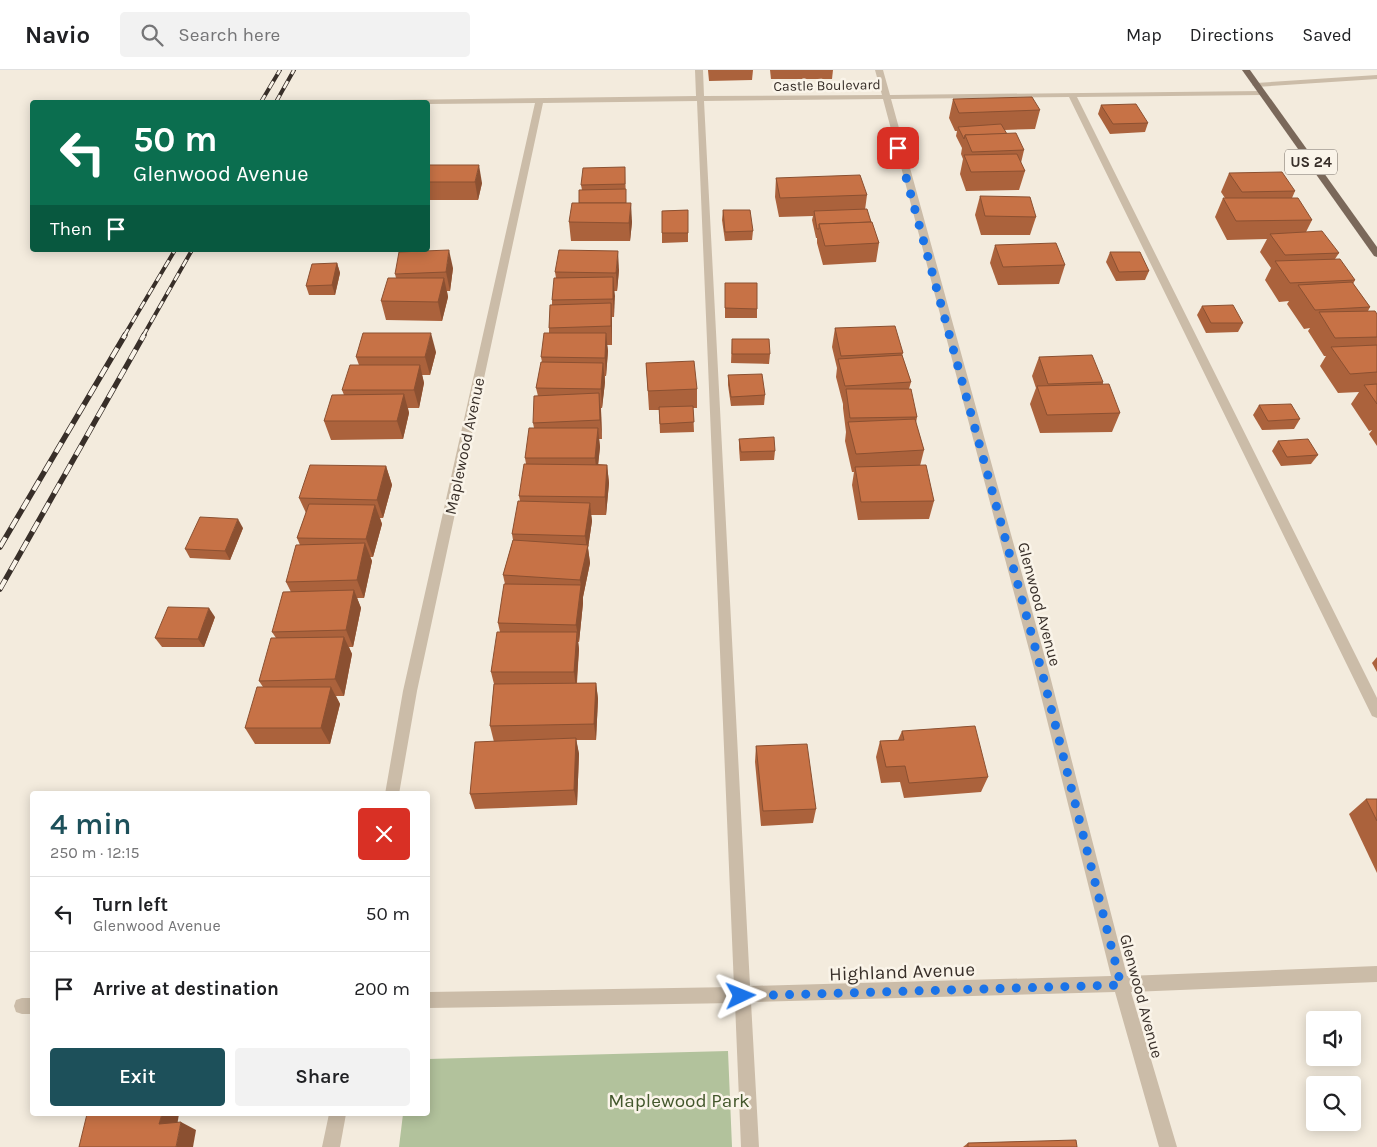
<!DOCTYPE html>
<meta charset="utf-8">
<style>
body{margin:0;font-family:Karla,sans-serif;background:#f2f2f2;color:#202124;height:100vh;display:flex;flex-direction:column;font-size:19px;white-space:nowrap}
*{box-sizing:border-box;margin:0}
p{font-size:16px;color:#757577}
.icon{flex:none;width:28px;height:28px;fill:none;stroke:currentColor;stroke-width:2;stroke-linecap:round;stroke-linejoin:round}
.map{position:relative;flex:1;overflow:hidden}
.details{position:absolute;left:30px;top:721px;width:400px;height:325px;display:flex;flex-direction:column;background:#fff;border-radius:5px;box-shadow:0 2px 12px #0003}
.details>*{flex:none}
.guide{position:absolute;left:30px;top:30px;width:400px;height:152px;border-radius:5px;box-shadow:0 2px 12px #0003;background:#0b6e4f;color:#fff;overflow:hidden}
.fabs{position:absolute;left:1306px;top:941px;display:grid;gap:10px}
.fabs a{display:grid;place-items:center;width:55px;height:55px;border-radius:5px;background:#fff;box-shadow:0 2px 12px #0003;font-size:25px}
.pin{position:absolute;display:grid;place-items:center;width:42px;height:42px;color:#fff;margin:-21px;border-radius:10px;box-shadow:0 2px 8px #0006}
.me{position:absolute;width:55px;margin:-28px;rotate:88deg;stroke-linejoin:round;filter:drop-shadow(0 0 4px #0008)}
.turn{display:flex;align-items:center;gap:18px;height:105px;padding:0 20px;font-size:22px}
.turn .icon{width:65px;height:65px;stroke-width:2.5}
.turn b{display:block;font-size:35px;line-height:42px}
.then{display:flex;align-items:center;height:48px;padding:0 20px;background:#0003;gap:10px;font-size:19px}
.round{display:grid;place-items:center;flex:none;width:52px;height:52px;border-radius:5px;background:#f2f2f2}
.summary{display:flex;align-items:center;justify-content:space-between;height:85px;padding:0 20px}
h1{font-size:30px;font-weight:600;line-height:38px;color:#1d505a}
.button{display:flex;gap:10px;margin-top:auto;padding:10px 20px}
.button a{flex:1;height:58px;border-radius:5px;background:#1d505a;color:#fff;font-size:20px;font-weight:600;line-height:58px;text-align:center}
.button a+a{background:#f2f2f2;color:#202124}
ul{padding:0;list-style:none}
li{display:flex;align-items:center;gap:15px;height:75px;padding:0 20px;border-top:1px solid #e0e0e0}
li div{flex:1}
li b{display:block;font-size:19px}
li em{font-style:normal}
header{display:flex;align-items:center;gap:30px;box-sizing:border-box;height:70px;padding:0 25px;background:#fff;border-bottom:1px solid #e0e0e0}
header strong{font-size:24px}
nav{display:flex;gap:28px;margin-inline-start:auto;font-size:18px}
.search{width:350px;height:45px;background:#f2f2f2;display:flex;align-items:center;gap:12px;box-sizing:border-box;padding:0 18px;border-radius:5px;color:#757577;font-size:19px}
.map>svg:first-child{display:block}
.green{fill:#b2c29c}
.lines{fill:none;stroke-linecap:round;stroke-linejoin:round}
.minor{fill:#cbbca8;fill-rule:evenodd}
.major{fill:#7a685a;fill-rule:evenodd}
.rail-far1-casing{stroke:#382f29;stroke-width:4}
.rail-casing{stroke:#382f29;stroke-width:5.5}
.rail-far1{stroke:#faf4e9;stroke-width:2.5;stroke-dasharray:8;stroke-linecap:butt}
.rail{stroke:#faf4e9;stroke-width:4;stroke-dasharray:11;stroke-linecap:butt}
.wall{fill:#ab623c}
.shaded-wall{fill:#8b5031}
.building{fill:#c77246;stroke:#8b5031}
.route{stroke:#1a73e8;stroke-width:9;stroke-dasharray:0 16.2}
.labels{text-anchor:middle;stroke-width:5;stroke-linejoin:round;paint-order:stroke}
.far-street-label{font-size:14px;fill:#382f29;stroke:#faf4e9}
.shield{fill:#faf4e9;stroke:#726a63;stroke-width:1}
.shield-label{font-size:15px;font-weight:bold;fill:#382f29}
.street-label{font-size:16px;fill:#382f29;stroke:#faf4e9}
.near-street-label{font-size:19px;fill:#382f29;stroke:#faf4e9}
.near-park-label{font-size:19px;fill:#43572c;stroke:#faf4e9}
</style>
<header>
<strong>Navio</strong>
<div class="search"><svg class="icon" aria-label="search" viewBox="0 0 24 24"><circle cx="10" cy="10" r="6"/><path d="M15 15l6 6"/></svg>Search here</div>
<nav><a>Map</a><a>Directions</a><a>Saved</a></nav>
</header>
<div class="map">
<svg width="1377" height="1077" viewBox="0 0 1377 1077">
<rect width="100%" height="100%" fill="#f3ebdd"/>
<polygon class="green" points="728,981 732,1077 399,1077 403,1044 428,1044 428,989"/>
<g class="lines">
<g class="minor">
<path d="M 695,0 L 703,0 L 704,26 L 882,25 L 875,0 L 883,0 L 890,25 L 1262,21 L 1266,23 L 1262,25 L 1077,27 L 1377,628 L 1377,648 L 1372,646 L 1069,27 L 891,29 L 1050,606 L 1127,906 L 1377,896 L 1377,912 L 1131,922 L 1177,1077 L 1159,1077 L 1115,922 L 751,932 L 759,1077 L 741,1077 L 735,933 L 428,938 L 428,922 L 734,917 L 697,31 L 543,33 L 417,621 L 399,724 L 385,724 L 403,621 L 535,33 L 428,34 L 388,32 L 392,30 L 696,26 ZM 883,29 L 1036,606 L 1111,906 L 750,916 L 704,31 Z"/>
<polygon points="1377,5 1377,9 1256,17 1252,15 1256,13"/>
<polygon points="22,928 32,928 32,944 22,944 16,942 14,936 16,930"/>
<polygon points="329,1044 346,1044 340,1077 322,1077"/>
</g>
<polygon class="major" points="1242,0 1250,0 1377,177 1377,187 1374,186"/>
<defs>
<g id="rail-far1">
<polyline points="261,32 280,0"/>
<polyline points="276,32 294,0"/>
<polyline points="124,266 175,180"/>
<polyline points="143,266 192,180"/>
</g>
<g id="rail">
<polyline points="0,477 125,265"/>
<polyline points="0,519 144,265"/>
</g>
</defs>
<use href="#rail-far1" class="rail-far1-casing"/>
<use href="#rail" class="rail-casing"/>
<use href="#rail-far1" class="rail-far1"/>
<use href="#rail" class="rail"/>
</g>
<g class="wall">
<polygon points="708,0 753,0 752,10 709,11"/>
<polygon points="770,0 833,0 832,9 771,9"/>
<polygon points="953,29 1040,40 1035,59 1004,60 1007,64 1024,80 1021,93 1025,101 1019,120 966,121 960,104 963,89 961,84 962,78 956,66 957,61 955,61 949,48"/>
<polygon points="1101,35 1148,53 1145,62 1110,64 1098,44"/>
<polygon points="428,95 482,113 478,130 428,130"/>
<polygon points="625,97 626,133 632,152 630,171 571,171 569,152 579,133 582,120 581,115"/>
<polygon points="1229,103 1295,121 1292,128 1312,150 1306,162 1339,183 1335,189 1355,210 1353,214 1370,237 1368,241 1377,244 1377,376 1369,364 1372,360 1369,361 1351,334 1359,322 1338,323 1320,296 1326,286 1324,286 1308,261 1310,258 1304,259 1287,234 1289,231 1279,232 1265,210 1271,198 1260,182 1267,169 1227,170 1215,147 1223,128 1225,128 1221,122"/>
<polygon points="776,108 867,125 865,140 871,152 879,173 876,192 823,195 817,173 817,168 816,168 812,150 813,146 779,147 775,127"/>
<polygon points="980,126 1036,147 1030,165 981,165 975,145"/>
<polygon points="688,140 688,172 662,173 662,141"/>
<polygon points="723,140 753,161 752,170 725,171 722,150"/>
<polygon points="995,175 1065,195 1059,214 998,215 990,193"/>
<polygon points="1110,182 1149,201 1145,210 1116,211 1106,192"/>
<polygon points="337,193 340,203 335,225 309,225 306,216"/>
<polygon points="453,198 450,221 447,221 448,227 442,251 386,250 381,231 396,208 395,204"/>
<polygon points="619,200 617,221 614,221 614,247 612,247 612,275 607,275 608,281 606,306 605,306 605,312 602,338 601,338 602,369 599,369 600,377 598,394 607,395 609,413 606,445 591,445 592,451 588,478 590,493 583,527 583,533 579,572 578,572 579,579 577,613 596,613 598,629 596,670 576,670 579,684 577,735 475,739 470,724 494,672 490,656 494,614 491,602 500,562 498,553 505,514 503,505 513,470 512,464 520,431 519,426 526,394 525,388 534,358 533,353 538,326 536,318 542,292 541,287 549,263 549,258 552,235 552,230 556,208 555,202"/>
<polygon points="725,213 757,239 757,248 725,248"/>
<polygon points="1202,236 1243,253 1238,262 1206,263 1197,245"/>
<polygon points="835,258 903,283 902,286 911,312 909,319 917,347 916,353 924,380 920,396 934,431 929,449 858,450 852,415 854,402 852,402 845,371 846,362 843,338 843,334 836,307 837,298 832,277"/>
<polygon points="732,269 770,284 769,294 731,293"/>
<polygon points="436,282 430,305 422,305 424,313 419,338 408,338 409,343 403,369 331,370 324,351 344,325 342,320 359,295 356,287"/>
<polygon points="1039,287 1103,312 1103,314 1120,343 1112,362 1040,363 1030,334 1036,318 1032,306"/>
<polygon points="646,293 697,319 697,338 693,338 694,362 660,363 659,340 649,340"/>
<polygon points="728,305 765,325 764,335 731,336 728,315"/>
<polygon points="1259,335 1300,349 1294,359 1262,360 1253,345"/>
<polygon points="739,369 775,381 774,390 740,391 739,378"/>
<polygon points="1278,371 1318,385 1311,394 1281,396 1272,381"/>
<polygon points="386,396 392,415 383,448 380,448 382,454 373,487 370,487 372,491 364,528 357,528 361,538 353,577 349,577 352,584 344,626 336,626 340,634 330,674 255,674 245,658 263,617 259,611 276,568 272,562 291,522 286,512 300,475 297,468 306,443 299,428"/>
<polygon points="243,458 230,490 190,488 185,479"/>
<polygon points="215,547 204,577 162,577 155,568"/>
<polygon points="1377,587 1377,602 1372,593"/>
<polygon points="902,661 988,707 981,722 904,728 900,712 881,713 876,687 880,671 898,670"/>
<polygon points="756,676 816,739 813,753 761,756 755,692"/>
<polygon points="1366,729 1377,729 1377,803 1349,744"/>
<polygon points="968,1073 1077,1077 963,1077"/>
</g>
<g class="shaded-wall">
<polygon points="479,95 482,113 478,130 475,112"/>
<polygon points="631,133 632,152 630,171 629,153"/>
<polygon points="449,180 453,198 450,221 446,202"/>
<polygon points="618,181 619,200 617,221 616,203"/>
<polygon points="337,193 340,203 335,225 332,215"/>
<polygon points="613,207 615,226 614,247 613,229"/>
<polygon points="444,208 448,227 442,251 438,232"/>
<polygon points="611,233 612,252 612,275 611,256"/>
<polygon points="431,263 436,282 430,305 425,287"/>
<polygon points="606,263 608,281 606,306 605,288"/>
<polygon points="603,293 605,312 602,338 601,319"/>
<polygon points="420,295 424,313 419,338 414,320"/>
<polygon points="599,323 601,342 602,369 600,350"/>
<polygon points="404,324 409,343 403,369 397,351"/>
<polygon points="598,358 600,377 597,406 595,388"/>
<polygon points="607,395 609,413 606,445 605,427"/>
<polygon points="386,396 392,415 383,448 377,430"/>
<polygon points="590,433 592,451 588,478 590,493 583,527 583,533 579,572 576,555 581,516 580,510 587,479 585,466"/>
<polygon points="375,435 382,454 373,487 366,469"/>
<polygon points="238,449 243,458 230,490 225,481"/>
<polygon points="365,473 372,491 364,528 357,510"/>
<polygon points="354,520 361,538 353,577 346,560"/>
<polygon points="209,538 215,547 204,577 198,569"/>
<polygon points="577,562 579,579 576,619 574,602"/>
<polygon points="344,567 352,584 344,626 335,609"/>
<polygon points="596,613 598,629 596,670 594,654"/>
<polygon points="331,617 340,634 330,674 321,658"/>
<polygon points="576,668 579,684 577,735 574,720"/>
<polygon points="162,1044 179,1044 176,1062 159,1054"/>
<polygon points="181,1052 196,1060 193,1077 176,1077"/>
</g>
<g class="building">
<polygon points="1032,27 1040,40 959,43 953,29"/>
<polygon points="1136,34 1148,53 1113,54 1101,35"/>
<polygon points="1001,54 1007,64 965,65 964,69 958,57"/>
<polygon points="1016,63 1024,80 972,82 965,65"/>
<polygon points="1017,84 1025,101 971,102 964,85"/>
<polygon points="428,95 479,95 475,112 428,112"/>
<polygon points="625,97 625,114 581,115 583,98"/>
<polygon points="1282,102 1295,121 1242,122 1229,103"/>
<polygon points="860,105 867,125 780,128 776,108"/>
<polygon points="626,119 626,133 579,133 579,120"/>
<polygon points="980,126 1030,127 1036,147 985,146"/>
<polygon points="1223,128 1298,128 1312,150 1236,151"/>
<polygon points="572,133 631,133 629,153 569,152"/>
<polygon points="867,139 871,152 819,154 819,159 817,159 814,141"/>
<polygon points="688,140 688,163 662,163 662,141"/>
<polygon points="723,140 750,140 753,161 725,162"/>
<polygon points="872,152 879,173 825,176 819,154"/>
<polygon points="1322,161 1339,183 1285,185 1270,164"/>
<polygon points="1056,173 1065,195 1003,197 995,175"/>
<polygon points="449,180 446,202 395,204 399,182"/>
<polygon points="559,180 618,181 616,203 555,202"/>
<polygon points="1110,182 1140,182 1149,201 1119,202"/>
<polygon points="1340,189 1355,210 1290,213 1275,191"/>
<polygon points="337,193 332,215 306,216 312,194"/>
<polygon points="613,207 613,229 552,230 554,208"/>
<polygon points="388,208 444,208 438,232 381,231"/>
<polygon points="1352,212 1370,237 1315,240 1298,215"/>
<polygon points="725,213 757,213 757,239 725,238"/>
<polygon points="611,233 611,256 549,258 550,235"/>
<polygon points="1233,235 1243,253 1211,253 1202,236"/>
<polygon points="1375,241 1377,244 1377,267 1335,268 1319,242"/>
<polygon points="895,256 903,283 841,286 835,258"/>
<polygon points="363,263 431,263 425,287 356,287"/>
<polygon points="544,263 606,263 605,288 541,287"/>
<polygon points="732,269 769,269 770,284 732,284"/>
<polygon points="1377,275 1377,302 1350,304 1331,277"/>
<polygon points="902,285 911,312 845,316 838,289"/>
<polygon points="1092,285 1103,312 1048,314 1039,287"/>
<polygon points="694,291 697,319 648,321 646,293"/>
<polygon points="541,292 603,293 601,319 536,318"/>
<polygon points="350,295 420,295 414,320 342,320"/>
<polygon points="762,304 765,325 731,327 728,305"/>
<polygon points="1109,314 1120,343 1047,345 1037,316"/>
<polygon points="1377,314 1377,334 1364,315"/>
<polygon points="846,319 911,319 917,347 850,348"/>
<polygon points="599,323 600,350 533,353 534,326"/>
<polygon points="404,324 397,351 324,351 332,325"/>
<polygon points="1291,334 1300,349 1268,351 1259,335"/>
<polygon points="693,336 694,352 660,354 659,337"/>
<polygon points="915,349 924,380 856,384 848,352"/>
<polygon points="529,358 598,358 595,388 525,388"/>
<polygon points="774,367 775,381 741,382 739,369"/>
<polygon points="1308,369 1318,385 1287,387 1278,371"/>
<polygon points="524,394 607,395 605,427 519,426"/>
<polygon points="310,395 386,396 377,430 299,428"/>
<polygon points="926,395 934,431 861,432 855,397"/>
<polygon points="518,431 590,433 585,466 512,464"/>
<polygon points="309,434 375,435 366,469 297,468"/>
<polygon points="200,447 238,449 225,481 185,479"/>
<polygon points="513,470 588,475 580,510 503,505"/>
<polygon points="365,473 357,510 286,512 296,475"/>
<polygon points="504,514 581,515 576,555 498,553"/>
<polygon points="354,520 346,560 272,562 283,522"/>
<polygon points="168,537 209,538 198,569 155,568"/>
<polygon points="497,562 577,562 574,602 491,602"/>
<polygon points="344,567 335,609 259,611 271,568"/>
<polygon points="596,613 594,654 490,656 494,614"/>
<polygon points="257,617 331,617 321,658 245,658"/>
<polygon points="975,656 988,707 909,713 905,696 886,697 880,671 904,670 902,661"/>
<polygon points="576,668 574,720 470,724 475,672"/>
<polygon points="807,674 816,739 763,741 756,676"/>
<polygon points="305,722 304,724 222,724 223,723"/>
<polygon points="1366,729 1377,729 1377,751"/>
<polygon points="87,1044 162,1044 159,1054 181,1052 176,1077 79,1077"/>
<polygon points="1076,1070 1077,1077 968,1077 968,1073"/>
</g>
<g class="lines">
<polyline class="route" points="741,926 1121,915 1043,606 898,78"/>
</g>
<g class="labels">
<g class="far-street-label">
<text transform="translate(827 15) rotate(-1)" y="5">Castle Boulevard</text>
</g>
<rect class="shield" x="1285" y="79.5" width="52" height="25" rx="4"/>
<g class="shield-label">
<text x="1311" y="97">US 24</text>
</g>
<g class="street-label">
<text transform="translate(464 376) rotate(-78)" y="6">Maplewood Avenue</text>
<text transform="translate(1040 534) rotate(75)" y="6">Glenwood Avenue</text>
<text transform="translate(1142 926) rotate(75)" y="6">Glenwood Avenue</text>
</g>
<g class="near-street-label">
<text transform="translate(902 901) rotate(-2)" y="7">Highland Avenue</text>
</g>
<g class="near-park-label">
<text x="679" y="1037">Maplewood Park</text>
</g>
</g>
</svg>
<div class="fabs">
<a><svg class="icon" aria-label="sound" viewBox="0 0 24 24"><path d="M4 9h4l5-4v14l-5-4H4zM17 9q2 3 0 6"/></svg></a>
<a><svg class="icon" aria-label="search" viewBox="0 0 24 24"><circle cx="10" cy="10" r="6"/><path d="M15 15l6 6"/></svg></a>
</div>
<div class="pin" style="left:898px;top:78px;background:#d93025"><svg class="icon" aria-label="arrive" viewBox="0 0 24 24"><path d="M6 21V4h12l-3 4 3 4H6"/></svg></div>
<svg class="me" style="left:741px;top:926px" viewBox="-20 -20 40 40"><path d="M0-17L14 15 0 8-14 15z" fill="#1a73e8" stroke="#fff" stroke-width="4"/></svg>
<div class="guide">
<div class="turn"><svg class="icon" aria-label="left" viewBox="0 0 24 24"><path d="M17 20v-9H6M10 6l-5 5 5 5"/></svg><div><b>50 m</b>Glenwood Avenue</div></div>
<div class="then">Then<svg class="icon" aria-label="arrive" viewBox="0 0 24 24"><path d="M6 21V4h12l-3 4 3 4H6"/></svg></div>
</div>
<section class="details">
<div class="summary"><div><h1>4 min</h1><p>250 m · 12:15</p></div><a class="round" style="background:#d93025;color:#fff"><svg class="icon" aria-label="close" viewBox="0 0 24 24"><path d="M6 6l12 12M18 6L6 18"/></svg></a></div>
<ul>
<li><svg class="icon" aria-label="left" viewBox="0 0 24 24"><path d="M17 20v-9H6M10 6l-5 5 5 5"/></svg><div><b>Turn left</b><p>Glenwood Avenue</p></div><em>50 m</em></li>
<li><svg class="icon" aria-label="arrive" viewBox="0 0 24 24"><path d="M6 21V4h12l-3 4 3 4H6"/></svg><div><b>Arrive at destination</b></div><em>200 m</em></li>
</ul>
<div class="button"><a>Exit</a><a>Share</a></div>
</section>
</div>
